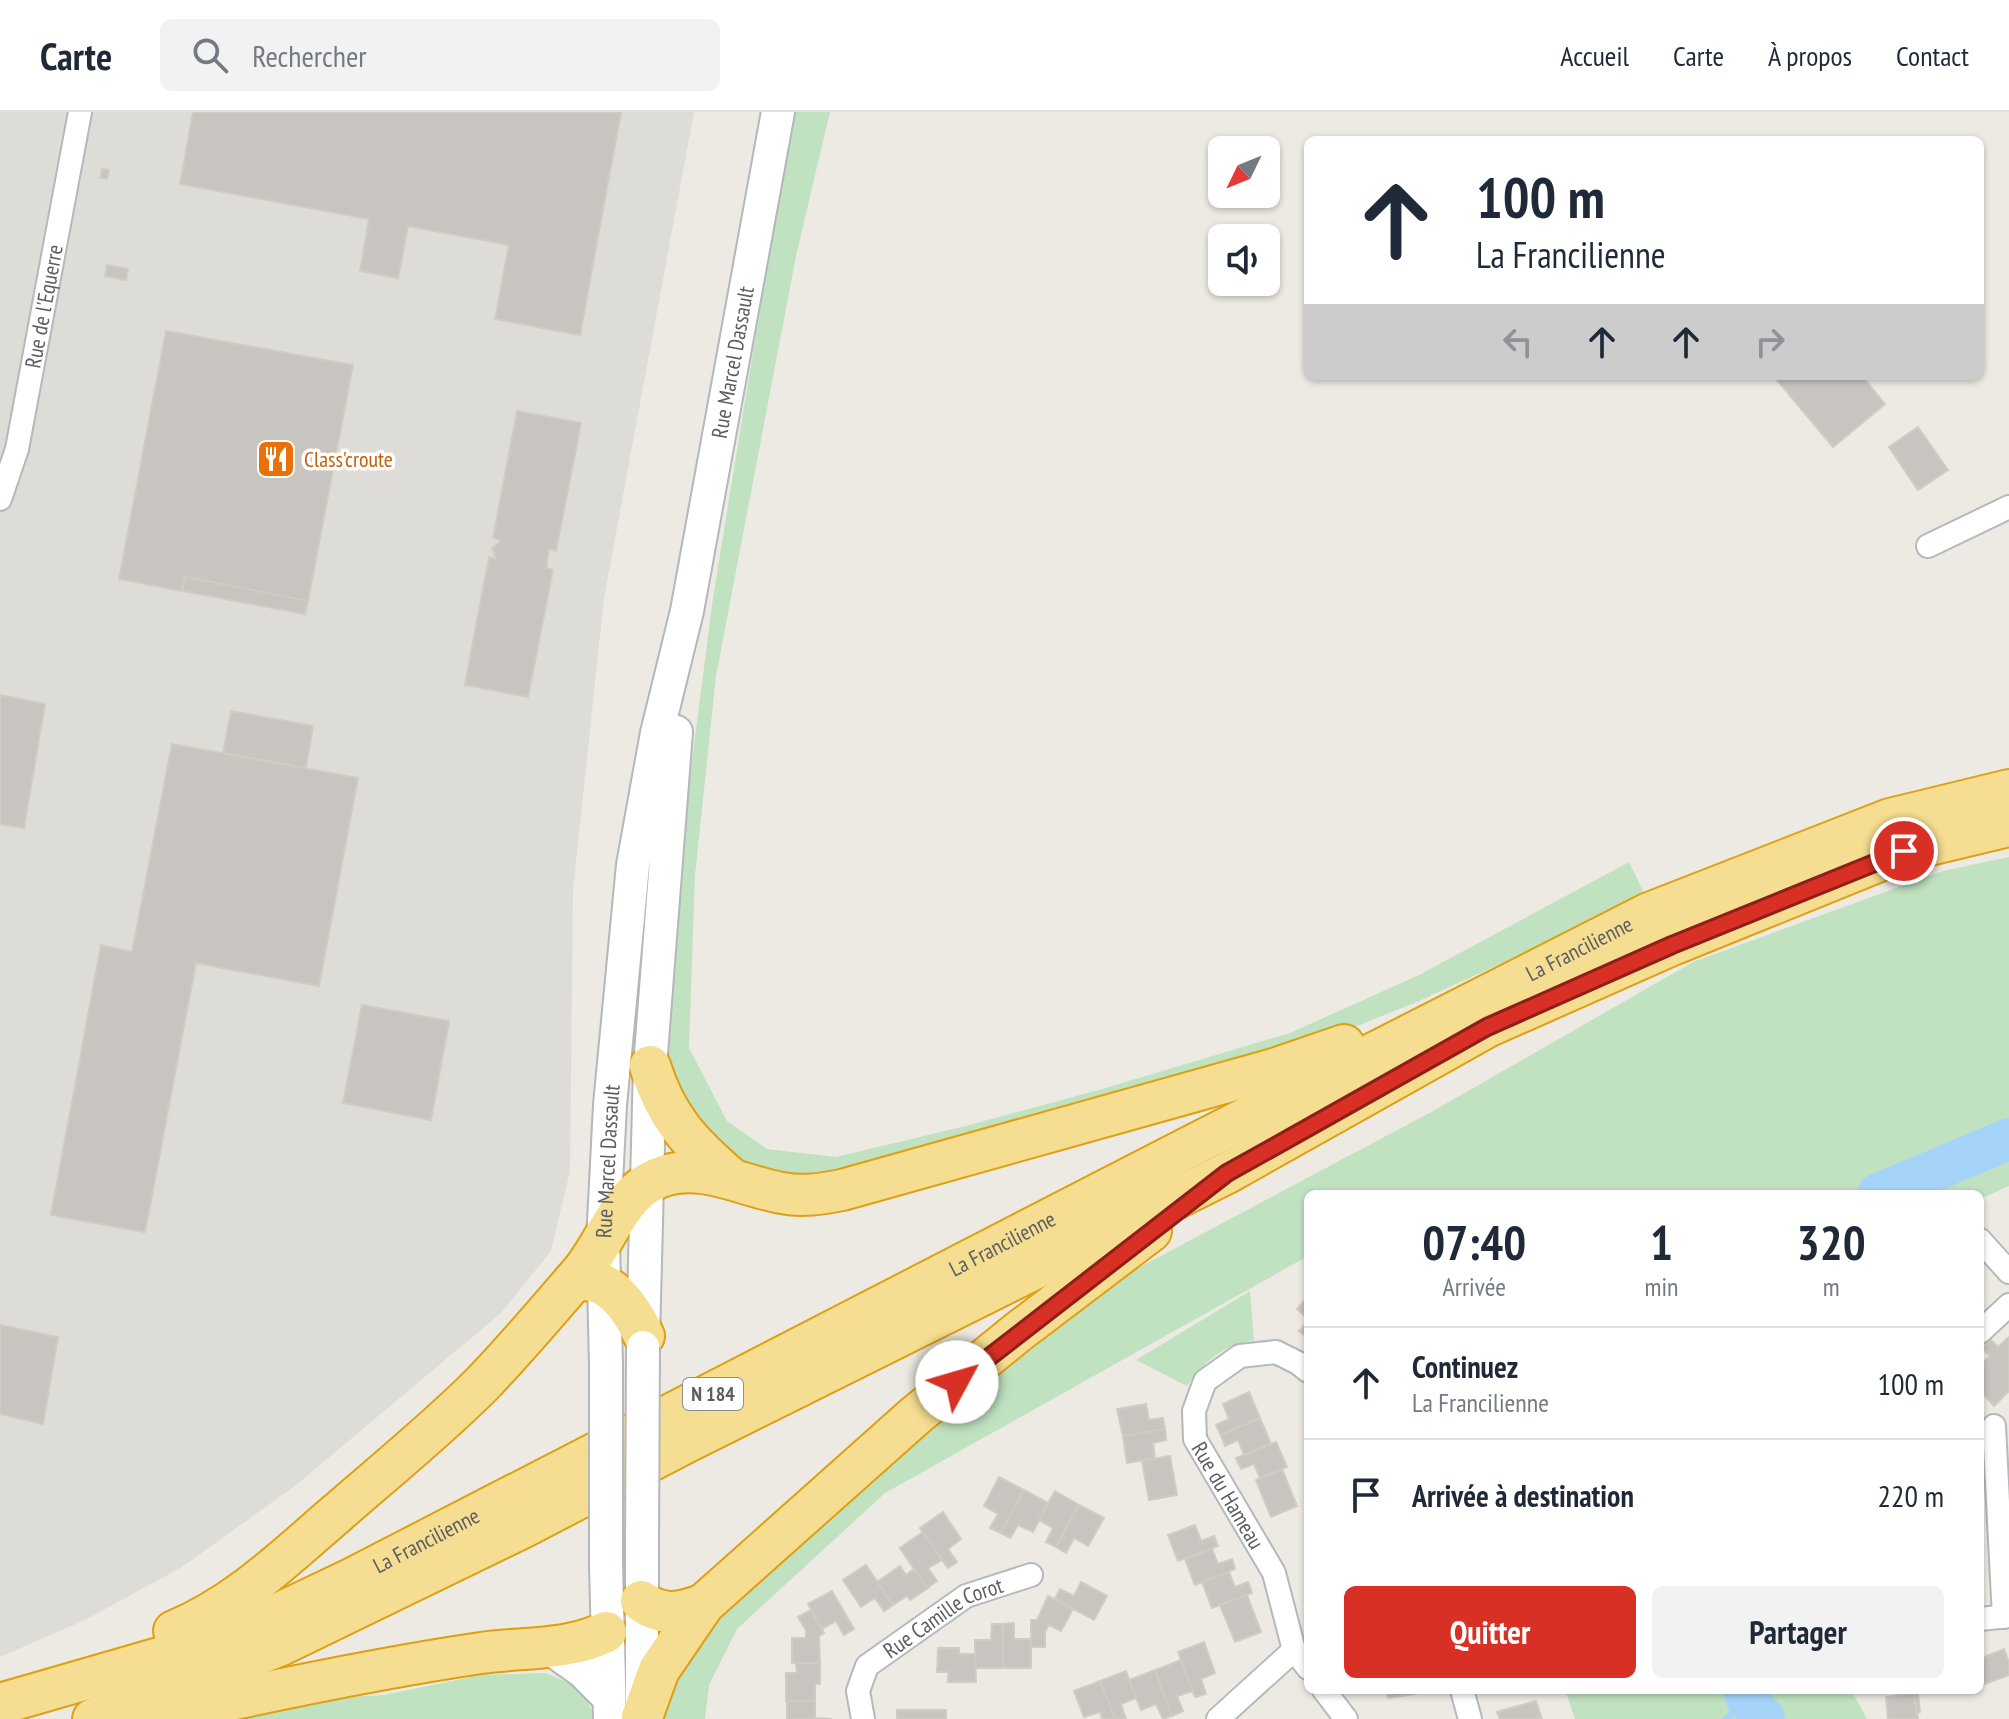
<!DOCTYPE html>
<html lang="fr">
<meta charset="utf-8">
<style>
body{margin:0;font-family:"PT Sans Narrow",sans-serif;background:#f2f2f3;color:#1f2937;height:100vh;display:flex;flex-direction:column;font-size:30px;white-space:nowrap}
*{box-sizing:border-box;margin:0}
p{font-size:26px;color:#747a83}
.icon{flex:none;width:44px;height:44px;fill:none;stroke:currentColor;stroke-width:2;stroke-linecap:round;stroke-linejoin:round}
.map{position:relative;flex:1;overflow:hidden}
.details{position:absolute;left:1304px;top:1078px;width:680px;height:504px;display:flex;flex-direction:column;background:#fff;border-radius:12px;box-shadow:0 2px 6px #0004}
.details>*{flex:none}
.hud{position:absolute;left:1304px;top:24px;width:680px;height:244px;border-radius:12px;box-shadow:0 2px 6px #0004;background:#fff;color:#1f2937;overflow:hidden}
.needle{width:52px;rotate:227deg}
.fabs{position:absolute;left:1208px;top:24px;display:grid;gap:16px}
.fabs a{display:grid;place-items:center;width:72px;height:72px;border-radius:12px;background:#fff;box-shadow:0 2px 6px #0004;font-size:40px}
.pin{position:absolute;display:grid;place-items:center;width:68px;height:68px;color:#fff;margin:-34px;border:4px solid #fff;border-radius:50%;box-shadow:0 2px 8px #0007}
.me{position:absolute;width:88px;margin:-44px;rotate:51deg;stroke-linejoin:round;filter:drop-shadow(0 0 6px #0008)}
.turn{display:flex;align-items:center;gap:28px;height:168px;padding:0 40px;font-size:36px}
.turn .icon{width:104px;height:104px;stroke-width:2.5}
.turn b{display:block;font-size:56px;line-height:68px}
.lanes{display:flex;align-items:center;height:76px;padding:0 40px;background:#0003;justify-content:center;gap:40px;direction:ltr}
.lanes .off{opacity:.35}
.eta{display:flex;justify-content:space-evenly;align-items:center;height:136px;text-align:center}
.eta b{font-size:48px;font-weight:700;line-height:56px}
.primary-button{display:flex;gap:16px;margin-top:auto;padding:16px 40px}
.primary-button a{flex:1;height:92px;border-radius:12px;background:#d93025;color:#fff;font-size:32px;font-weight:700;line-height:92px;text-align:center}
.primary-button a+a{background:#f2f2f3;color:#1f2937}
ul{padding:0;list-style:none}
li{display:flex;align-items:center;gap:24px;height:112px;padding:0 40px;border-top:2px solid #e0e1e3}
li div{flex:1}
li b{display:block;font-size:30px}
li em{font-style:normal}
header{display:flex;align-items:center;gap:48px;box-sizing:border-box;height:112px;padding:0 40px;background:#fff;border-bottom:2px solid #e0e1e3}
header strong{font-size:38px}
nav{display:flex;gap:44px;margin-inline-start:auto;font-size:28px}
.search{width:560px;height:72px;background:#f2f2f3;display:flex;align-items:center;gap:20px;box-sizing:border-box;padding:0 28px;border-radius:12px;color:#747a83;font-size:30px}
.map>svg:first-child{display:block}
.industrial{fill:#dedcd7}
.green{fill:#c0e2c1}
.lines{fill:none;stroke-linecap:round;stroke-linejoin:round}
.stream{stroke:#a6d4f9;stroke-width:7}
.river{stroke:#a6d4f9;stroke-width:42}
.building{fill:#c8c5c0;stroke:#d0ccc1;stroke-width:2}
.street-casing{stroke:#b5b8bc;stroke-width:26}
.secondary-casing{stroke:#b4b7bc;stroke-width:36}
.highway-casing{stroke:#dea010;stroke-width:44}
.street{stroke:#fff;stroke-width:22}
.secondary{stroke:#fff;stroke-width:32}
.highway{stroke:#f5dd91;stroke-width:40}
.secondary-bridge-casing{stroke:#b4b7bc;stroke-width:36;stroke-linecap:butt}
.secondary-bridge{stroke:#fff;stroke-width:32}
.route-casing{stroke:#8d1f18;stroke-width:20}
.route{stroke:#d93025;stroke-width:14}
.labels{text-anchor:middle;stroke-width:7;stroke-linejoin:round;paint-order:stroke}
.shield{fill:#fff;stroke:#8c8e91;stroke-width:2}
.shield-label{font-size:20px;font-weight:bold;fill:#5b5e62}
.street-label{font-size:22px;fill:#5b5e62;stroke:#fff}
.food-label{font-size:22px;fill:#c56008;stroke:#fff;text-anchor:start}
</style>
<header>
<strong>Carte</strong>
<div class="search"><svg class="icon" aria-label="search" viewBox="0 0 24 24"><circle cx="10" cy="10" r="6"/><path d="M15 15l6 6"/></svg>Rechercher</div>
<nav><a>Accueil</a><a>Carte</a><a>À propos</a><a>Contact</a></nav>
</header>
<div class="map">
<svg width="2009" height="1607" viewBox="0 0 2009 1607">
<rect width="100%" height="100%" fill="#eceae2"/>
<polygon class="industrial" points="0,0 694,0 604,486 573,778 570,1059 551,1139 501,1201 296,1373 182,1455 85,1508 0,1545"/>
<g class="green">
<polygon points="792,0 830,0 796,144 716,564 695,763 689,936 727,1009 767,1037 836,1045 966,1014 1102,977 1290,921 1419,863 1629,750 1646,785 1419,889 1310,933 794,1072 719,1045 667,960 666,921 685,703 713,486"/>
<polygon points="2009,745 2009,1074 1980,1087 1980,1082 1308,1082 1308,1144 885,1381 737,1517 709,1573 705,1607 662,1607 694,1521 856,1376 1127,1162 1435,998 1693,850 1943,759"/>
<path d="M 1250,1179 L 1254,1228 C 1223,1234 1205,1248 1187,1274 L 1136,1248 Z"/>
<path d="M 545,1561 C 576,1574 583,1573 595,1607 L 220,1607 L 283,1588 L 384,1583 L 481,1563 Z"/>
<polygon points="1565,1578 1851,1578 1867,1607 1575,1607"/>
</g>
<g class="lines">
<polyline class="stream" points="1726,1607 1747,1587"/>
<g class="river">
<polyline points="1878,1082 2009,1027"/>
<polyline points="1744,1578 1747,1587 1764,1607"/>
</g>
</g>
<g class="building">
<polygon points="193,0 621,0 580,223 495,207 509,133 408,114 398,166 360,159 369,107 180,72"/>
<polygon points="102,57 109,58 107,67 100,66"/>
<polygon points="107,153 128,157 126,168 105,164"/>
<polygon points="166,219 353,253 308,489 185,465 182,479 119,467"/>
<polygon points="1778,264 1862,264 1885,292 1833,335 1775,266"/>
<polygon points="517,299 581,311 556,439 549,437 546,456 553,458 528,585 465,573 489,445 496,447 492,436 499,431 500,428 493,426"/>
<polygon points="1918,315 1948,358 1918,378 1889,335"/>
<polygon points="185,465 308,489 305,502 182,479"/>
<polygon points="0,583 45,592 24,716 0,712"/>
<polygon points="231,599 313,614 306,656 223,641"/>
<polygon points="172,632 358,666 319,874 196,851 145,1120 51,1103 101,833 132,840"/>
<polygon points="362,893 449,909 431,1008 343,991"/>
<polygon points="1308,1185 1308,1207 1297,1197"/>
<polygon points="1308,1209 1308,1226 1299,1219"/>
<polygon points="0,1213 58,1225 43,1312 0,1302"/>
<polygon points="2009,1225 2009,1279 1994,1294 1980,1279 1980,1253 1990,1244 1982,1236 1991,1228 1998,1235"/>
<polygon points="1249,1280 1260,1306 1221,1323 1216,1313 1229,1307 1223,1292"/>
<polygon points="1146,1292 1149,1308 1163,1306 1165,1317 1123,1324 1117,1297"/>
<polygon points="1260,1306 1271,1332 1244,1343 1238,1328 1225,1334 1221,1323"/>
<polygon points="1165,1317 1166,1328 1153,1331 1155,1346 1127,1351 1123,1324"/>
<polygon points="1276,1330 1287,1355 1260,1366 1254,1352 1241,1357 1236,1346"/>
<polygon points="1170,1344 1177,1383 1149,1388 1142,1349"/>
<polygon points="1282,1357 1297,1394 1271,1405 1256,1368"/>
<polygon points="999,1365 1024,1378 1001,1421 990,1416 998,1402 984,1394"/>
<polygon points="1024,1378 1048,1391 1033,1420 1018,1413 1010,1426 1001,1421"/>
<polygon points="1055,1379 1079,1393 1056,1435 1046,1430 1053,1416 1039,1408"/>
<polygon points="1079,1393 1104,1406 1088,1434 1074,1426 1066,1441 1056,1435"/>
<polygon points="943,1400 961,1427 948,1437 957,1450 948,1456 920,1416"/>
<polygon points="1195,1413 1201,1429 1214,1424 1218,1434 1178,1449 1168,1423"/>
<polygon points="923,1420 942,1448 928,1456 937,1469 927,1476 900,1436"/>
<polygon points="1212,1437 1218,1452 1232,1447 1235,1457 1195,1473 1185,1447"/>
<polygon points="866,1453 893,1493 884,1499 875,1486 861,1495 843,1468"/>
<polygon points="900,1454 906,1463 914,1457 928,1476 910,1488 907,1484 893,1493 877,1470"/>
<polygon points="1229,1460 1235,1475 1248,1470 1252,1481 1212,1496 1202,1470"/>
<polygon points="1081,1470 1107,1484 1094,1508 1055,1487 1060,1477 1074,1484"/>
<polygon points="832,1479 854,1517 844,1523 836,1509 822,1517 808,1492"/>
<polygon points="1247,1483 1261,1520 1235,1530 1220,1493"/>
<polygon points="1048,1484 1073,1497 1061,1519 1049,1513 1045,1520 1045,1535 1031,1535 1031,1508 1037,1508"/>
<polygon points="811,1498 824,1521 819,1524 820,1551 792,1551 792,1526 806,1526 806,1518 798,1505"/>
<polygon points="1014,1511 1014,1527 1031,1527 1031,1556 1003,1556 1003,1512"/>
<polygon points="992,1512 1003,1512 1003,1556 975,1556 975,1528 991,1528"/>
<polygon points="1204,1530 1215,1561 1201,1567 1206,1582 1195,1585 1178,1540"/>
<polygon points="938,1536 959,1536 959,1542 975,1542 976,1570 948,1570 948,1560 937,1560"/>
<polygon points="2004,1537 2009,1551 2009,1563 1980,1574 1980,1547"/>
<polygon points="1181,1548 1193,1579 1177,1584 1183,1599 1172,1604 1155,1558"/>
<polygon points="796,1551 820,1551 820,1572 815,1572 815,1589 786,1589 786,1561 797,1561"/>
<polygon points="1155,1558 1172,1604 1163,1607 1156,1592 1141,1598 1129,1568"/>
<polygon points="1126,1559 1136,1586 1121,1592 1126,1607 1115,1607 1100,1569"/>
<polygon points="1100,1569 1115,1607 1102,1607 1100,1600 1084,1605 1080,1595 1074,1579"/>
<polygon points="1386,1578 1415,1578 1416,1582 1388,1586"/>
<polygon points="1914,1581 1918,1607 1888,1607 1886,1585"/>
<polygon points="1914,1581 1918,1581 1920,1600 1917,1601"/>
<polygon points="787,1589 815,1589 815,1606 832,1607 787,1607"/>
<polygon points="1536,1589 1542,1607 1500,1607 1497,1600"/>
<rect x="897" y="1598" width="49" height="9"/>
</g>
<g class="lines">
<defs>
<g id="street">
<path id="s1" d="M 0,387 L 17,337 L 80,0"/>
<polyline points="1928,434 2009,395"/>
<polyline points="1980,1128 2009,1160"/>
<polyline points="1980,1220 2009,1193"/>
<path id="s2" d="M 1308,1259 L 1298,1251 L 1276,1240 L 1240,1244 L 1205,1269 L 1194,1299 L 1195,1327 L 1274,1461 L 1294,1538 L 1308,1556"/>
<polyline points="1994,1314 2004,1505"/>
<polyline points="1980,1507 2009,1504"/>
<polyline points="1324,1578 1346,1607"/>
<polyline points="1462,1578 1470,1607"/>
<path id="s3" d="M 863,1607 L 858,1579 L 867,1554 L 966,1484 L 1031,1463"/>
<polyline points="1218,1607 1294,1538"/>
</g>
<g id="secondary">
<polyline points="643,1228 650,954 676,620"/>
<path id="s4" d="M 606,1253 L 603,1129 L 610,993 L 633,753 L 657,621 L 687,499 L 778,0"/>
<polyline points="642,1433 642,1592"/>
<polyline points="606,1453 610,1607"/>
<polyline points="548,1535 582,1559 609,1586"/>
</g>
<g id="highway">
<path d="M 650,954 C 666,1006 691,1032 732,1067"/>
<path d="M 573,1170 C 607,1159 632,1197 644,1224"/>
<path d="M 641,1489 C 662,1505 681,1501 704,1492"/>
<path d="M 174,1519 C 237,1493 285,1446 336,1402 C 384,1360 435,1319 481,1273 C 515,1238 546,1201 578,1164 C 605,1135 618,1082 658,1066 C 700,1049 741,1074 782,1081 C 803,1085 821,1082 842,1078 L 1274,957 L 1344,933"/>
<path id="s5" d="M 0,1592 L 187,1538 L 271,1505 L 353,1466 L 1203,1028 L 1647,802 L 1890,707 L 2009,678"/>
<path d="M 157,1604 C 264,1580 372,1557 481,1541 C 523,1535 568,1539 606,1520"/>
<polyline points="642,1605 659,1558 704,1492 916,1303 1018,1220 1151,1119"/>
<polyline points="93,1607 279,1534 524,1415 685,1331 1227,1061 1487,915 1672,833 1904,739 2009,714"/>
</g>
</defs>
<use href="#street" class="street-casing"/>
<use href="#secondary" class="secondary-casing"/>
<use href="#highway" class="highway-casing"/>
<use href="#street" class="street"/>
<use href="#secondary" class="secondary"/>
<use href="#highway" class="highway"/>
<defs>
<g id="secondary-bridge">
<polyline points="606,1253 606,1453"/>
<polyline points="642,1433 643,1235"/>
</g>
</defs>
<use href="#secondary-bridge" class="secondary-bridge-casing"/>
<use href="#secondary-bridge" class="secondary-bridge"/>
</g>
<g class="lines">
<defs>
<polyline id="route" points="957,1270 1227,1061 1279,1032 1487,915 1672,833 1904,739"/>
</defs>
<use href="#route" class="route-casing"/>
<use href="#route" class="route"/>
</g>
<defs>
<symbol id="restaurant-square" viewBox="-11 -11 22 22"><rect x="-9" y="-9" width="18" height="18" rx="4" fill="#e8710a" stroke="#fff"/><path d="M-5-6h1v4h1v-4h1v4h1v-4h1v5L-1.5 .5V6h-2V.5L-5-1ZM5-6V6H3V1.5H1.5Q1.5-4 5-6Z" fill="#fff"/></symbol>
</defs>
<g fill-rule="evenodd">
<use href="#restaurant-square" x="254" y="325" width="44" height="44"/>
</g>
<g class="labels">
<rect class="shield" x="683" y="1266" width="60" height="32" rx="6"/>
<g class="shield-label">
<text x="713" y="1289">N 184</text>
</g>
<g class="street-label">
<text dy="8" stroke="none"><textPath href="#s1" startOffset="198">Rue de l'Equerre</textPath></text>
<text dy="8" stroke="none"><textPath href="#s4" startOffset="1014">Rue Marcel Dassault</textPath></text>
<text dy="8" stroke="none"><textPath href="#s5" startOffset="1754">La Francilienne</textPath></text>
<text dy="8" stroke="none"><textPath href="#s4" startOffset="204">Rue Marcel Dassault</textPath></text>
<text dy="8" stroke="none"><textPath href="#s5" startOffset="1106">La Francilienne</textPath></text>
<text dy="8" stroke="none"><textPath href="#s2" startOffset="242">Rue du Hameau</textPath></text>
<text dy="8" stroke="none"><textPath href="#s5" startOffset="458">La Francilienne</textPath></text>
<text dy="8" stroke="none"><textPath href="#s3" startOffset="146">Rue Camille Corot</textPath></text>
</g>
<g class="food-label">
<text x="304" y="355">Class'croute</text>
</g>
</g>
</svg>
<div class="fabs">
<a><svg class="needle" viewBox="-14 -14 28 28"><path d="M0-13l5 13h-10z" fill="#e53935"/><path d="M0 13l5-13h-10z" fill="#747a83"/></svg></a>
<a><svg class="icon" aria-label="sound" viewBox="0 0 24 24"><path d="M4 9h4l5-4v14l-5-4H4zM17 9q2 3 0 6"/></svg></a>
</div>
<div class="pin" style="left:1904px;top:739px;background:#d93025"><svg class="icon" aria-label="arrive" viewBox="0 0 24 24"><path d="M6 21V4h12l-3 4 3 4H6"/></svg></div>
<svg class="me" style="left:957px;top:1270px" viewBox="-20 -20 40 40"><circle r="19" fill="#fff"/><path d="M0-13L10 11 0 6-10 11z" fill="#d93025"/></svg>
<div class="hud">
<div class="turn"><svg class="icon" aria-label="ahead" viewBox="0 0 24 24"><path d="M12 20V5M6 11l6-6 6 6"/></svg><div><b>100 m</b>La Francilienne</div></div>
<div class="lanes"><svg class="icon off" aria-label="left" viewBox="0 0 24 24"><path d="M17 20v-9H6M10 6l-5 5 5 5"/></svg><svg class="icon" aria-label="ahead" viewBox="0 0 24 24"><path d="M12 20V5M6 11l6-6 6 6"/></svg><svg class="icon" aria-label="ahead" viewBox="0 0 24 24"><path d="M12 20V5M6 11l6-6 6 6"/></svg><svg class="icon off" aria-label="right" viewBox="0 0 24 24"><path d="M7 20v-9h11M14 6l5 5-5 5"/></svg></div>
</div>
<section class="details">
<div class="eta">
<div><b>07:40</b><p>Arrivée</p></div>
<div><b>1</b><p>min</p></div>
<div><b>320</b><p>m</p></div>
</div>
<ul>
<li><svg class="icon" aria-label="ahead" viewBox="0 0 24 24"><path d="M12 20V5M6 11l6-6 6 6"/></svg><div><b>Continuez</b><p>La Francilienne</p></div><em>100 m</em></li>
<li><svg class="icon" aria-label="arrive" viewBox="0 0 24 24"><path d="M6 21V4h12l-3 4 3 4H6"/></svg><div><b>Arrivée à destination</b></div><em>220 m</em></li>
</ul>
<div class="primary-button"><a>Quitter</a><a>Partager</a></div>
</section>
</div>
